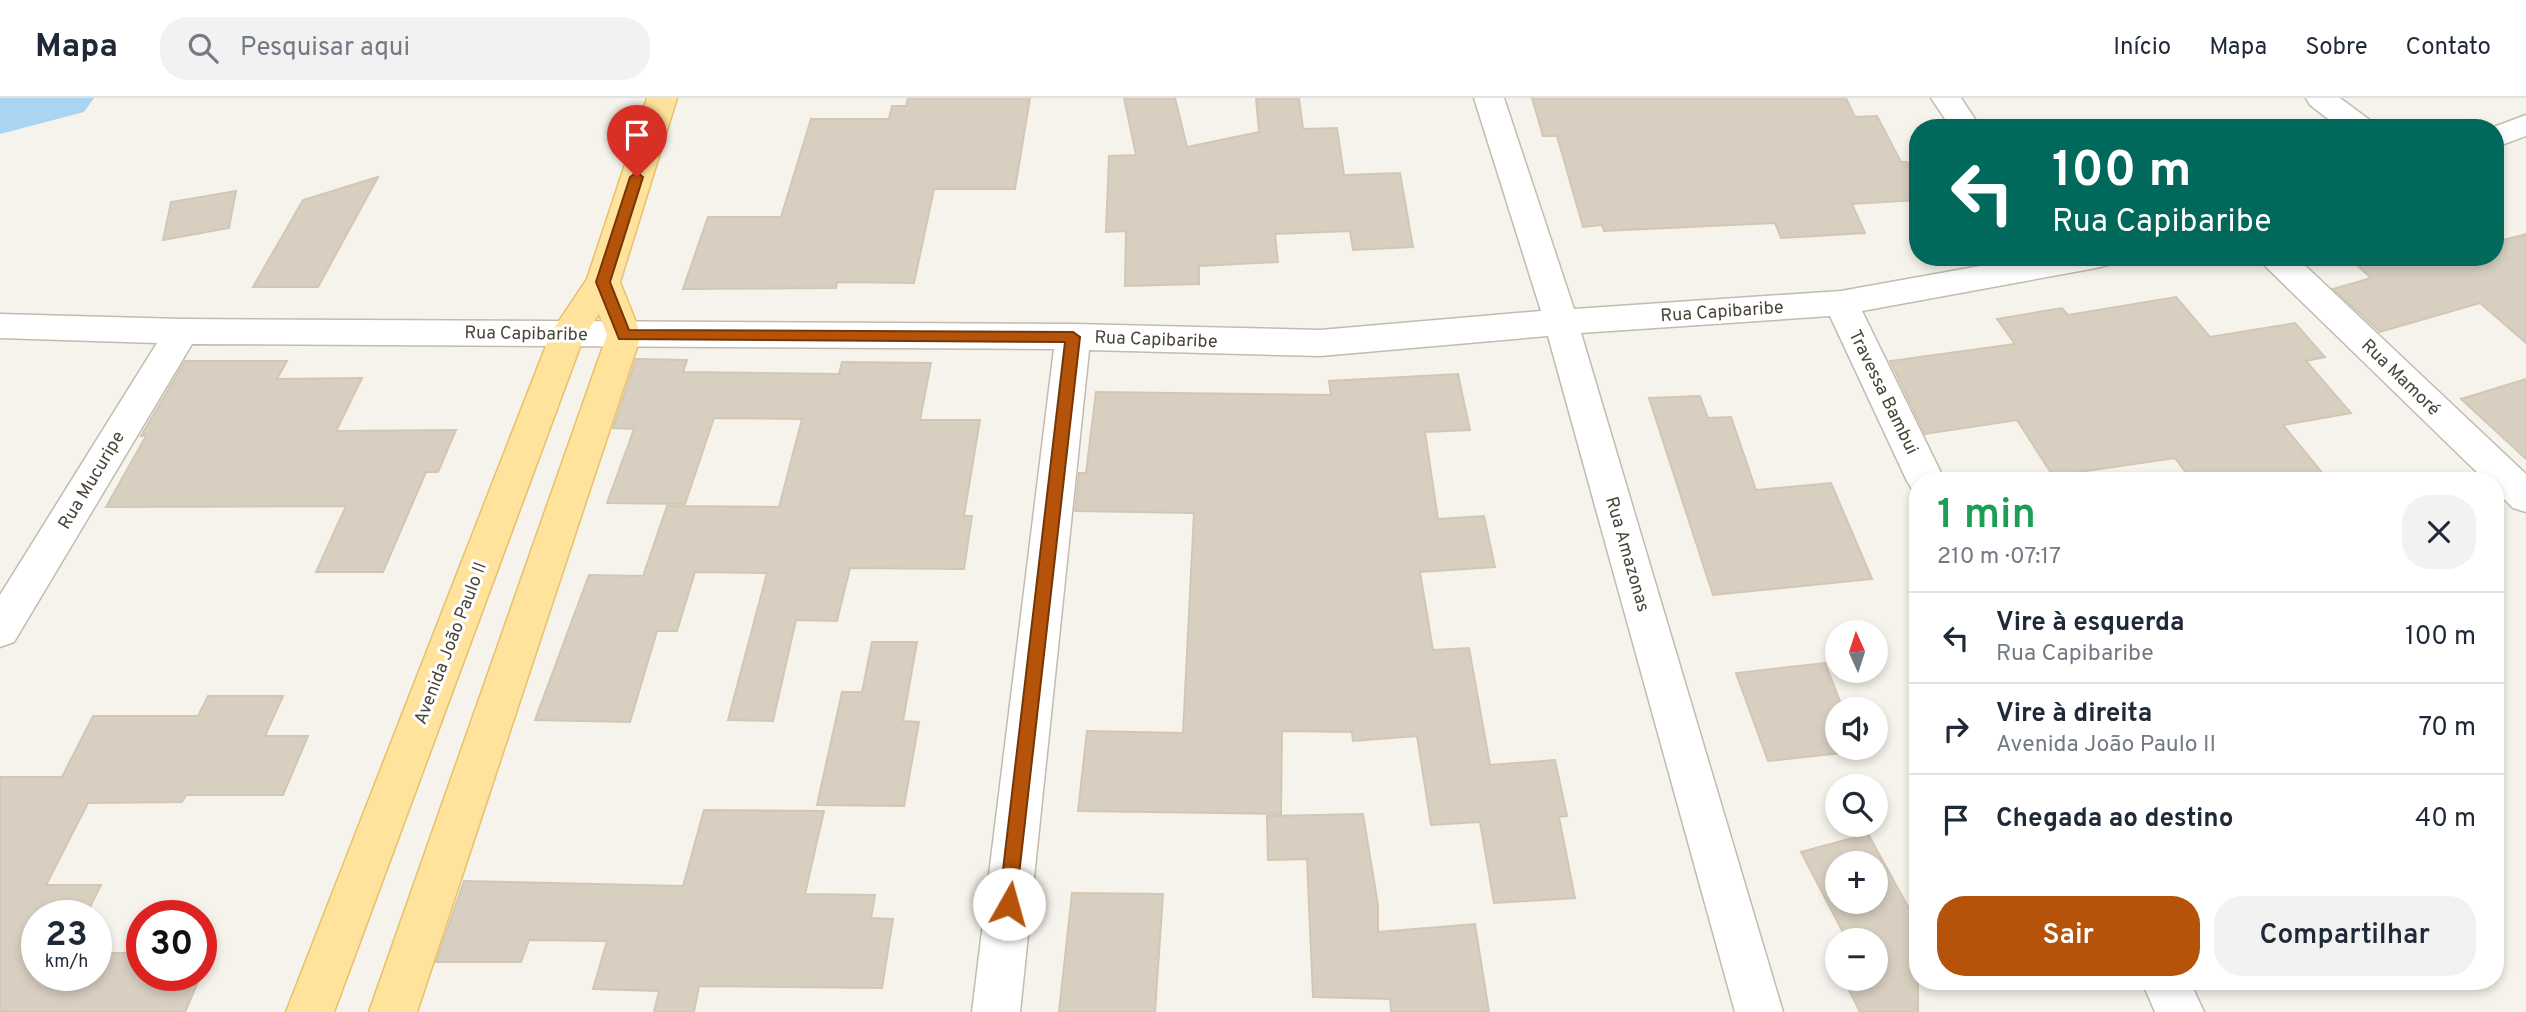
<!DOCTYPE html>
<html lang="pt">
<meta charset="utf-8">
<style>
body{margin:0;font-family:Overpass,sans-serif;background:#f2f2f3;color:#1f2937;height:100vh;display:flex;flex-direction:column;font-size:26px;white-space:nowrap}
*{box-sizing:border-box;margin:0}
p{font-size:23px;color:#747a83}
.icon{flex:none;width:38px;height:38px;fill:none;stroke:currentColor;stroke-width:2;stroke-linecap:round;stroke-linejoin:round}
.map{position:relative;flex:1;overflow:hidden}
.drawer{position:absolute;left:1909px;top:374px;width:595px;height:518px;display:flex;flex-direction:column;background:#fff;border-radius:28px;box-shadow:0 4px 10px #0003}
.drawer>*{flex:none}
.guide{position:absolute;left:1909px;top:21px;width:595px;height:147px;border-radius:28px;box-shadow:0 4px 10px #0003;background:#00695c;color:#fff;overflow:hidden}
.needle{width:46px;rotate:357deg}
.tools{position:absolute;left:1825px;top:522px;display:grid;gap:14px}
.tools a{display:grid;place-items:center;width:63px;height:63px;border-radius:50%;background:#fff;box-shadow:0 4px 10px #0003;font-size:35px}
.speed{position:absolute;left:21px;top:802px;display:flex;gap:14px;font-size:35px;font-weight:700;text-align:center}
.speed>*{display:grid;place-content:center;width:91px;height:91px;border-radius:50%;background:#fff;box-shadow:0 4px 10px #0003;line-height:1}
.speed small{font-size:18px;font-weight:400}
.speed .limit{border:10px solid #d22;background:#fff;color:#111}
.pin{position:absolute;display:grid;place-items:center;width:60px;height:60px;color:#fff;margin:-72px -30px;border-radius:50% 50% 50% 0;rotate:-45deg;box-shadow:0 0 7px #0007}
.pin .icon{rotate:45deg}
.me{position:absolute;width:77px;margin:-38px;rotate:7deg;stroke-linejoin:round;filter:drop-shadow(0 0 5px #0008)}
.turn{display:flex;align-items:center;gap:24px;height:147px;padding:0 28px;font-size:32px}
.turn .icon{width:91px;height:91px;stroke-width:2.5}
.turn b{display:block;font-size:49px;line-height:60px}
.round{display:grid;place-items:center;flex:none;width:74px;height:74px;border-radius:28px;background:#f2f2f3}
.headline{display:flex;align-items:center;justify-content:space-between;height:119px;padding:0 28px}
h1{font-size:42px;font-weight:600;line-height:52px;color:#1e9e55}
.cta{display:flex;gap:14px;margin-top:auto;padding:14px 28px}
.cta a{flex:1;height:80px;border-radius:28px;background:#b45309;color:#fff;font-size:28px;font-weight:600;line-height:80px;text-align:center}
.cta a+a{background:#f2f2f3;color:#1f2937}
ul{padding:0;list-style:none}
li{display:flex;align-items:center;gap:21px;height:91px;padding:0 28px;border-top:2px solid #e0e1e3}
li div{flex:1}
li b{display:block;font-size:26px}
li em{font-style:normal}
header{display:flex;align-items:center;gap:42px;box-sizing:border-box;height:98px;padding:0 35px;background:#fff;border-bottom:2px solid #e0e1e3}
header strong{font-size:33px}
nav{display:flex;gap:38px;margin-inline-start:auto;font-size:24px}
.search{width:490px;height:63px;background:#f2f2f3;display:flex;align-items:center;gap:18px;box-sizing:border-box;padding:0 24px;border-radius:28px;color:#747a83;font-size:26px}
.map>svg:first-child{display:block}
.green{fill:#d2eab5}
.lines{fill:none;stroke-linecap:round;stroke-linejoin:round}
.river{fill:#a9d4f2;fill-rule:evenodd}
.building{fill:#d8cfc1;stroke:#d3c7b4;stroke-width:2;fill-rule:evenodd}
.minor-casing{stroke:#c2bbae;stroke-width:3}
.major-casing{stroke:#e6c16a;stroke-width:3}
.minor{fill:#fff;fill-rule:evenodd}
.major{fill:#ffe39c;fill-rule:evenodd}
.route{fill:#b45309;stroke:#753606;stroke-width:2}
.labels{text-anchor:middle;stroke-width:6;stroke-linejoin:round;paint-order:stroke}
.street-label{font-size:18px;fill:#4b4439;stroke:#fff}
</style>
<header>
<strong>Mapa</strong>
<div class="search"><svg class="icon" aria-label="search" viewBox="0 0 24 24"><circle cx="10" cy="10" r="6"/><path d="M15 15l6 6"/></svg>Pesquisar aqui</div>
<nav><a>Início</a><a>Mapa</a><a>Sobre</a><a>Contato</a></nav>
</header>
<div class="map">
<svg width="2526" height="914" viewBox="0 0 2526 914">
<rect width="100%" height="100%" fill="#f6f3ec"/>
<polygon class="green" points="0,0 56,0 0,17"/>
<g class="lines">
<polygon class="river" points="0,0 94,0 84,14 0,36"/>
</g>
<g class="building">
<polygon points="908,0 1030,0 1015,91 934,91 914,185 837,184 836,190 683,191 708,119 781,119 811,21 889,21 892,8 906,8"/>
<polygon points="1124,0 1175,0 1187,49 1259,34 1256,0 1299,0 1303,31 1337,30 1344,77 1400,75 1413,149 1353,152 1350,133 1275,136 1278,164 1199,168 1199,186 1125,188 1126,133 1106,134 1109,58 1136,57"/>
<polygon points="1532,0 1846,0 1855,19 1877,18 1901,64 1907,64 1918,85 1918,102 1852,106 1865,135 1781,140 1775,125 1604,133 1602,127 1583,129 1557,38 1543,38"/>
<polygon points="378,79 318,189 253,189 303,102"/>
<polygon points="236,93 229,130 163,142 171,104"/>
<polygon points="2526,136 2526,245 2480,205 2380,234 2333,191 2371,180 2348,159 2418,159 2423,164 2441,159 2496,159 2496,144"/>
<polygon points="2176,199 2210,239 2295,225 2325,259 2306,263 2351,315 2283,327 2329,383 2192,383 2175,360 2053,378 2017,322 1925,336 1890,263 2015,246 1997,221 2062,210 2068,217"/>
<polygon points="636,261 687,262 683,274 839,276 842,264 931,265 920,322 980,322 964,418 972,418 964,471 850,470 837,523 796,522 773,623 728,622 767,475 695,474 677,533 657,533 630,624 535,622 589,477 643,478 667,408 779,409 802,321 714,320 685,406 607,405 634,331 613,330"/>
<polygon points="185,263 287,263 277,281 362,280 336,333 456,332 438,374 426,374 383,474 316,474 346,408 106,409 146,338 141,338"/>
<polygon points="1458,276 1470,332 1425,334 1438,421 1484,418 1495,469 1420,474 1433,552 1469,550 1490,667 1555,662 1567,718 1559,719 1575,800 1494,805 1480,724 1431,727 1417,638 1353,643 1352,634 1282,633 1281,716 1078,713 1087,633 1183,635 1194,415 1075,413 1079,375 1086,375 1096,294 1331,297 1329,283"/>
<polygon points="2526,281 2526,361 2461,301"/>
<polygon points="1700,298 1708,320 1731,319 1756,392 1831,385 1872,481 1713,497 1649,300"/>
<polygon points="872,544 917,544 903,623 919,624 904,708 817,707 842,594 862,594"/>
<polygon points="1825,565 1843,611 1838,611 1838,649 1858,649 1860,653 1768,663 1736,575"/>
<polygon points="208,598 283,598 265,638 308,638 283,697 186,697 182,704 88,705 46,787 101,787 86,817 37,817 37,877 96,877 96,855 142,855 142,877 201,877 185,914 0,914 0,679 62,679 93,618 198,618"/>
<polygon points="704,712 824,713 805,796 875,797 871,820 893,821 882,890 699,888 694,914 654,914 659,893 593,891 607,843 529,842 521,864 436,864 464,783 683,788"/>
<polygon points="1363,716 1378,807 1378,834 1475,826 1489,914 1391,914 1390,901 1313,899 1307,761 1268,762 1267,718"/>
<path d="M 1868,736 L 1918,827 L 1918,914 L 1860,914 L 1843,880 L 1876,880 L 1876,842 L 1847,842 L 1801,754 ZM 1838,765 L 1876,765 L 1876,803 L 1838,803 Z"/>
<polygon points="1072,795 1163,796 1155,914 1059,914"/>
</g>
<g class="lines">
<defs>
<g id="minor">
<polygon points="1474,0 1504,0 1574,211 1841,193 2030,159 2112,159 2108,167 2096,170 1862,213 1945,383 1918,383 1918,395 1913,393 1907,383 1830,218 1581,235 1783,914 1735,914 1548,238 1320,258 1089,252 1020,914 972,914 1054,251 192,246 14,544 0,549 0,497 157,245 0,240 0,216 182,221 1073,226 1320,232 1541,213"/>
<polygon points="1931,0 1961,0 1981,30 1951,30"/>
<polygon points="2306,0 2340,0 2371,23 2375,30 2340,30 2310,7"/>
<polygon points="2526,17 2526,38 2496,49 2496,30 2491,30"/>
<polygon points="2260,159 2296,159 2526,376 2526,414 2513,410 2496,393 2496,383 2486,383 2264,167"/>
<polygon points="2142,884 2190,884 2204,914 2155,914"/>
</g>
<polygon id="major" points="647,0 677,0 620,184 641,237 417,914 369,914 607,237 599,216 584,238 334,914 286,914 551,235 587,181"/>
</defs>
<use href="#minor" class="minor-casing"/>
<use href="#major" class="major-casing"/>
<use href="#minor" class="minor"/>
<use href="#major" class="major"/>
</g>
<polygon class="route" points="637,74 643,79 610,184 629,232 1073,234 1080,239 1015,812 1009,815 1002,812 999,806 1065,244 619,241 596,184 630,79"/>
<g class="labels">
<g class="street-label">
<text transform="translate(1722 213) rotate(-4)" y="6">Rua Capibaribe</text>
<text transform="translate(526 235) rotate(1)" y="6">Rua Capibaribe</text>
<text transform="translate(1156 241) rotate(2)" y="6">Rua Capibaribe</text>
<text transform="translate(2401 279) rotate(44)" y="6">Rua Mamoré</text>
<text transform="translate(1884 294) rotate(64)" y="6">Travessa Bambui</text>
<text transform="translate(91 382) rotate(-59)" y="6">Rua Mucuripe</text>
<text transform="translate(1628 456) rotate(74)" y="6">Rua Amazonas</text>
<text transform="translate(450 545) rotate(-69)" y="6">Avenida João Paulo II</text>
</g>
</g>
</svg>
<div class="tools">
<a><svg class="needle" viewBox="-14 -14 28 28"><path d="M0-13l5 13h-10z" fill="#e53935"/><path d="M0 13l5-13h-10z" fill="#747a83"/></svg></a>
<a><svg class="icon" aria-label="sound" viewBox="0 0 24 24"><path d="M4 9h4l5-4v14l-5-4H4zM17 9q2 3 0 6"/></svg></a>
<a><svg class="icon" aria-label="search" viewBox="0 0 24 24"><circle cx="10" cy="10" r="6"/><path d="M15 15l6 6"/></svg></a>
<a>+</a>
<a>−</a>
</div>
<div class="speed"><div>23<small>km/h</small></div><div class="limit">30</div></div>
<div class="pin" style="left:637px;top:79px;background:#d93025"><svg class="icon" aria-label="arrive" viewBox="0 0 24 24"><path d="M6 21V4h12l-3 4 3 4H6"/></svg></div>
<svg class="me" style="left:1009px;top:806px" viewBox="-20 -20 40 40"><circle r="19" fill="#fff"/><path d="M0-13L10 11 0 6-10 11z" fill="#b45309"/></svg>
<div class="guide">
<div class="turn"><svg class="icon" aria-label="left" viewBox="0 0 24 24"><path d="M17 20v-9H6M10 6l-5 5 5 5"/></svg><div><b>100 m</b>Rua Capibaribe</div></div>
</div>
<section class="drawer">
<div class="headline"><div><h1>1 min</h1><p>210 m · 07:17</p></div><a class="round"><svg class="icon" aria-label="close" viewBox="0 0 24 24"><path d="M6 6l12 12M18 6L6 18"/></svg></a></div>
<ul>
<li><svg class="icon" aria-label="left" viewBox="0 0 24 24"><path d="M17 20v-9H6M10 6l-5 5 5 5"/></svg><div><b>Vire à esquerda</b><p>Rua Capibaribe</p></div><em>100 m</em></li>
<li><svg class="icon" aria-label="right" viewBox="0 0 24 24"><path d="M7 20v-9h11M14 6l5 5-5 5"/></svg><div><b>Vire à direita</b><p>Avenida João Paulo II</p></div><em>70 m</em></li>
<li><svg class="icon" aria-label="arrive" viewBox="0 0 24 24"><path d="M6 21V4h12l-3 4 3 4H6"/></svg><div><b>Chegada ao destino</b></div><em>40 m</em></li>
</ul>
<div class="cta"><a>Sair</a><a>Compartilhar</a></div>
</section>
</div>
